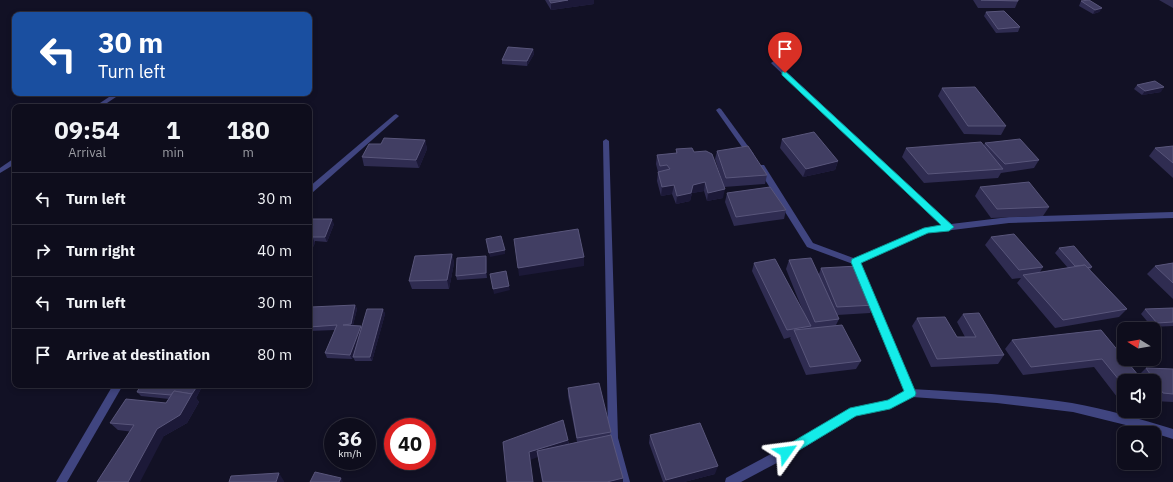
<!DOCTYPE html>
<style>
body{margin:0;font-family:"IBM Plex Sans",sans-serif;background:#171625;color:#f1f3f6;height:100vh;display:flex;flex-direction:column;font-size:15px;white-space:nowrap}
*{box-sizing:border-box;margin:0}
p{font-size:13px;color:#9b9ca3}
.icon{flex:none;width:22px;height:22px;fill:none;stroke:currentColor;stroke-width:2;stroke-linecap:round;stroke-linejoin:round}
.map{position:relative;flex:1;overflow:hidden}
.side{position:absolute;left:12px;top:104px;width:300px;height:284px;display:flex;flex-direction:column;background:#0e0d1c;border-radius:8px;box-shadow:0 2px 6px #0003,0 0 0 1px #2e2d3b}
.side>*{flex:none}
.hud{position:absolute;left:12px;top:12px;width:300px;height:84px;border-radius:8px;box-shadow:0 2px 6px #0003,0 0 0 1px #2e2d3b;background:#1a4fa0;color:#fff;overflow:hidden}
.needle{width:26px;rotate:281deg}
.buttons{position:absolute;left:1117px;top:322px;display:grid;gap:8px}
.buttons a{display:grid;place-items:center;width:44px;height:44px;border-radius:8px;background:#0e0d1c;box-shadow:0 2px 6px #0003,0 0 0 1px #2e2d3b;font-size:20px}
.speed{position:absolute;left:324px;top:418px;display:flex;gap:8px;font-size:20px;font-weight:700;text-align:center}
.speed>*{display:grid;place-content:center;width:52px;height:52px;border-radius:50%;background:#0e0d1c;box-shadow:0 2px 6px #0003,0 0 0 1px #2e2d3b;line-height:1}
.speed small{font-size:10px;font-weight:400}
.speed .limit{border:6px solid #d22;background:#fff;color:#111}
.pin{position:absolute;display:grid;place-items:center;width:34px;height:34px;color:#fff;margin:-41px -17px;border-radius:50% 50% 50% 0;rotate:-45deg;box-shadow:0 0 4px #0007}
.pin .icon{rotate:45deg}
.me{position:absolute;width:44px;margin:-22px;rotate:59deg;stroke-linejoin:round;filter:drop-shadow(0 0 3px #0008)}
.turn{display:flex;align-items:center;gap:14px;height:84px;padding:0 20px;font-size:18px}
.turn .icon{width:52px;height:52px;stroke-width:2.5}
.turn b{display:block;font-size:28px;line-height:34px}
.eta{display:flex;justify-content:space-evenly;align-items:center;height:68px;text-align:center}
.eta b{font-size:24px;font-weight:800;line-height:28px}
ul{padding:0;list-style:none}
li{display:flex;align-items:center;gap:12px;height:52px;padding:0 20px;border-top:1px solid #2e2d3b}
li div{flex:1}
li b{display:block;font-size:15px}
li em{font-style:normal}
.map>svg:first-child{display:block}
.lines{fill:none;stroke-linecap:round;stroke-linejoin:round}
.minor{fill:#404580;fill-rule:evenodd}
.tertiary{fill:#404580;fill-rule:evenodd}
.wall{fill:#2f2c51}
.shaded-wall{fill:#1c1938}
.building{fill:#413e63;stroke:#59567b}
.route{fill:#14ece9;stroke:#0d9997}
</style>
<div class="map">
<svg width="1173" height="482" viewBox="0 0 1173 482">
<rect width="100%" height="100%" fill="#121125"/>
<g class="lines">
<g class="minor">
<polygon points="774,61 776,62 951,224 1009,217 1173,212 1173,218 1009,223 928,233 861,263 865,276 864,278 858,278 853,264 807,247 757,167 758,165 764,165 813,243 856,259 924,228 942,225 772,64 771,63"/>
<polygon points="115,93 122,93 101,107 94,107"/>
<polygon points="719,108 721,109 753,153 754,155 753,157 749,157 716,110"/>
<polygon points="396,114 399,116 398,117 312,193 309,193 309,187 394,115"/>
<polygon points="606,139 609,141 618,438 630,482 620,482 608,438 603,141"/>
<polygon points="13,159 15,159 15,164 0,173 0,168"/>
<polygon points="871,294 874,295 875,297 916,393 914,396 911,397 908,396 906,393 867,297 868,295"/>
<polygon points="113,385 123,385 67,482 56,482"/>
</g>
<path class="tertiary" d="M 911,389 C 965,392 1019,395 1072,403 C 1106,409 1140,419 1173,429 L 1173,439 L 1138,428 L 1073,412 L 997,403 L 912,397 L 890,408 L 856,416 L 790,456 L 741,482 L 725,482 L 726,478 L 782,448 L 850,409 L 888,400 Z"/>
</g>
<g class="wall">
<polygon points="545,0 594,0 594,4 551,10"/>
<polygon points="973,0 1018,0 1018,1 1015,8 978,8"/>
<polygon points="1159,0 1173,0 1173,8"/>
<polygon points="1081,1 1102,8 1099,12 1093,14 1079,6"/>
<polygon points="986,12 1020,27 1018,32 996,33 984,16"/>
<polygon points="533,49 534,54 527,66 502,64 502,60"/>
<polygon points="1137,85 1161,92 1142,95 1134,89"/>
<polygon points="942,88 1006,126 1001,135 964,134 938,96"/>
<polygon points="782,139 838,161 835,170 803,177 780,148"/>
<polygon points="425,140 427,149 419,168 364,166 362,157 381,144"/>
<polygon points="985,143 1039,160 1034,168 1001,173 998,178 924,183 902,157 906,148 984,145"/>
<polygon points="1173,146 1173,178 1149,156 1155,148"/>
<polygon points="676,149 694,152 723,198 707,201 704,191 692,193 690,201 676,204 672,194 661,196 657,181 658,172 656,164 657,155 676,154"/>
<polygon points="717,151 767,175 765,184 724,187 715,159"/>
<polygon points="980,187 1049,207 1043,216 991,218 975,196"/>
<polygon points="727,193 786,210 784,219 734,226 725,202"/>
<polygon points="309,219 334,224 327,242 315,241 315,243 309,255"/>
<polygon points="991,237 1043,267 1040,272 1068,268 1055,253 1059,248 1092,267 1090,270 1127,309 1119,317 1055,328 1017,283 1021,278 1012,279 985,245"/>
<polygon points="452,254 454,263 449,289 412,289 409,281"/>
<polygon points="487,260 487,278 457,280 456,276"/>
<polygon points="789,260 819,274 821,268 875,305 870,313 837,315 839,319 836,325 861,361 856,369 806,375 790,338 791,337 784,339 752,271 754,263 805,316 786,269"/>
<polygon points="1173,263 1173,299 1147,274 1155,266"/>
<polygon points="355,305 357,309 353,325 362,328 383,309 385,314 372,361 355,361 353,357 352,359 327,358 325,353 335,330 309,331 309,314"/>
<polygon points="1173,308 1173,326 1152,327 1141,314 1145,309"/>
<polygon points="963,314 1004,355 998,364 931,367 912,326 917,318 957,337 965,337 957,322"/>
<polygon points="1101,330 1138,376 1146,368 1173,369 1173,402 1154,401 1154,381 1124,381 1124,406 1094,367 1023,375 1005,349 1012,340"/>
<polygon points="141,385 203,385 196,398 199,402 187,423 164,436 118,430 110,423 166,403 169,399 141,396 137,392"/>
<polygon points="568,388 611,432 610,435 623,482 542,482 538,457 503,442 568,440 569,444 577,442 568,396"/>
<polygon points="650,435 715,474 684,482 663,482 649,443"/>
</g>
<g class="shaded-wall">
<polygon points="568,0 594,0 594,4 551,10 551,3"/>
<polygon points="1102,8 1099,12 1093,14 1095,10"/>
<polygon points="533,49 534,54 527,66 527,61"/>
<polygon points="1164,87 1161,92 1142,95 1145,91"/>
<polygon points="425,140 427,149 419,168 416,160"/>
<polygon points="838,161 835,170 803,177 806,169"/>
<polygon points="705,182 704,191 692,193 690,201 676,204 677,196 693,185"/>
<polygon points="674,185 672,194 661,196 662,187"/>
<polygon points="725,189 723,198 707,201 708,193"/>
<polygon points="332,219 334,224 327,242 325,237"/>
<polygon points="311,234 315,243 309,255 309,238"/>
<polygon points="505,250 505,254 490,257 489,253"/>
<polygon points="452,254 454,263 449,289 447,280"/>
<polygon points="486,256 487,260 487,278 486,273"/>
<polygon points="584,257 584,266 519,276 518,268"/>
<polygon points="509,286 510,290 494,294 493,289"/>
<polygon points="355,305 357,309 352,329 351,324"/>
<polygon points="383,309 385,314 372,361 370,357"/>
<polygon points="361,326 363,331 352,359 350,355"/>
<polygon points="198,385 203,385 196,398 199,402 187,423 164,436 140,482 128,482 157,429"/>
<polygon points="568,440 569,448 537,451 538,457 530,460 529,452"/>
<polygon points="718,466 715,474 684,482 665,482 666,480"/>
<polygon points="279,473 284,481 284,482 276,482"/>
<polygon points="341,478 343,482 339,482"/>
<polygon points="623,478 623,482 607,482"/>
</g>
<g class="building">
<polygon points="549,0 568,0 551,3"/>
<polygon points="981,0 1018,0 1018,1 982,0"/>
<polygon points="1089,0 1102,8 1095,10 1081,1"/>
<polygon points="1004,11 1020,27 998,29 986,12"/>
<polygon points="508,47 533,49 527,61 502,60"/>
<polygon points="1155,81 1164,87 1145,91 1137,85"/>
<polygon points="975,87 1006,126 968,126 942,88"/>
<polygon points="814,132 838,161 806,169 782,139"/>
<polygon points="384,138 425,140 416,160 362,157 369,144 381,144"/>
<polygon points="1020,139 1039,160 1005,164 985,143"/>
<polygon points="981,142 1003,169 928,174 906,148"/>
<polygon points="748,146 767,175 726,178 717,151"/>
<polygon points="1173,146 1173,163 1155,148"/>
<polygon points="692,148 694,152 706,151 712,154 725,189 708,193 705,182 693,185 691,193 677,196 674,185 662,187 658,172 670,169 667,165 660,166 657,155 677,153 676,149"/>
<polygon points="1029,182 1049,207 997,209 980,187"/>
<polygon points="770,187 786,210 736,217 727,193"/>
<polygon points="309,219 332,219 325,237 313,237 311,234 309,234"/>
<polygon points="578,229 584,257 518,268 514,239"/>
<polygon points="309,234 311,234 309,238"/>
<polygon points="1014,234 1043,267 1019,270 991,237"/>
<polygon points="501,236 505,250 489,253 486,239"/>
<polygon points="1074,246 1092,267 1087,268 1085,265 1075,266 1059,248"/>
<polygon points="452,254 447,280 409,281 415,256"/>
<polygon points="486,256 486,273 456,276 457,258"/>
<polygon points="811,258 839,319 815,322 789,260"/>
<polygon points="775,259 811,326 787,330 754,263"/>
<polygon points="1173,263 1173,283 1155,266"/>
<polygon points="1085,265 1127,309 1063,320 1023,275"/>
<polygon points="858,266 875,305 837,307 821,268"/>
<polygon points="506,271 509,286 493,289 490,274"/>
<polygon points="355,305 351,324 343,325 361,326 350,355 325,353 337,325 309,327 309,314 311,307"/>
<polygon points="1173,308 1173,322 1157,323 1145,309"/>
<polygon points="367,309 383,309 370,357 353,357"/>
<polygon points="979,313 1004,355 937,359 917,318 945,317 957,337 976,337 963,314"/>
<polygon points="842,325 861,361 810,367 794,330"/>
<polygon points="1101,330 1143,381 1124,381 1124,386 1102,359 1031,367 1012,340"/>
<polygon points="1146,368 1173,369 1173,394 1163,393"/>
<polygon points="599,383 611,432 577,438 568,388"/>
<polygon points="141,385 198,385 192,394 174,391 171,395 137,392"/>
<polygon points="174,391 192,394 180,415 157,429 128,482 97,482 134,425 110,423 126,399 166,403"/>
<polygon points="563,420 568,440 529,452 533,482 507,482 503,442"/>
<polygon points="700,423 718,466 666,480 650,435"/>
<polygon points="611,435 623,478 607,482 543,482 537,451"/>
<polygon points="315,472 341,478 339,482 310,482"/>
<polygon points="279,473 276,482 229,482 231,476"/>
</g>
<polygon class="route" points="785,71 954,227 949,231 928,233 861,263 916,393 915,396 890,409 856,416 786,458 782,456 780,452 782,448 850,408 888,400 904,391 851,262 852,259 924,228 941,225 782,75 782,72"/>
</svg>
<div class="buttons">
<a><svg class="needle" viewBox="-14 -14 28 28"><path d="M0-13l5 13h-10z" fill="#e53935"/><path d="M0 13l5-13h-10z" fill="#9b9ca3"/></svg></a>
<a><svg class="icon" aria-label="sound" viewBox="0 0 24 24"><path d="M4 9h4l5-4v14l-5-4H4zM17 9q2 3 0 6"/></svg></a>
<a><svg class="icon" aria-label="search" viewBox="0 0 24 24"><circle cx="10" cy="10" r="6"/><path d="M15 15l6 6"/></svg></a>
</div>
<div class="speed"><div>36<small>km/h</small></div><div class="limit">40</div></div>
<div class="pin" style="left:785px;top:73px;background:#d93025"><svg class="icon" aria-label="arrive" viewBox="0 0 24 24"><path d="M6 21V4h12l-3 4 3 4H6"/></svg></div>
<svg class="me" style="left:786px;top:452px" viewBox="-20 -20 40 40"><path d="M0-17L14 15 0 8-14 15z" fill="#14ece9" stroke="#fff" stroke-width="4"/></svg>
<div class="hud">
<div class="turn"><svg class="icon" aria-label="left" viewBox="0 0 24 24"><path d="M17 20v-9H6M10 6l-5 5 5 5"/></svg><div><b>30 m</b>Turn left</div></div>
</div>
<section class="side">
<div class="eta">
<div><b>09:54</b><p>Arrival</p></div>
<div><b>1</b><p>min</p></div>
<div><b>180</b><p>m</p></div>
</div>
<ul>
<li><svg class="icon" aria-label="left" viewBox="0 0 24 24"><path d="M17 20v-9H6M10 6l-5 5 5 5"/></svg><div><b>Turn left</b></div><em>30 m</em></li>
<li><svg class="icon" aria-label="right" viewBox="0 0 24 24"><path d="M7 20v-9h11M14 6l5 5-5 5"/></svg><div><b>Turn right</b></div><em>40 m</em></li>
<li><svg class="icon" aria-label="left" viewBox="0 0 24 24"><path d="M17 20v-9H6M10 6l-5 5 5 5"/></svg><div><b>Turn left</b></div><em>30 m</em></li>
<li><svg class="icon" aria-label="arrive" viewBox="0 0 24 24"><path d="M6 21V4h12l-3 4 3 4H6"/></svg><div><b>Arrive at destination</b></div><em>80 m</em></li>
</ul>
</section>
</div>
